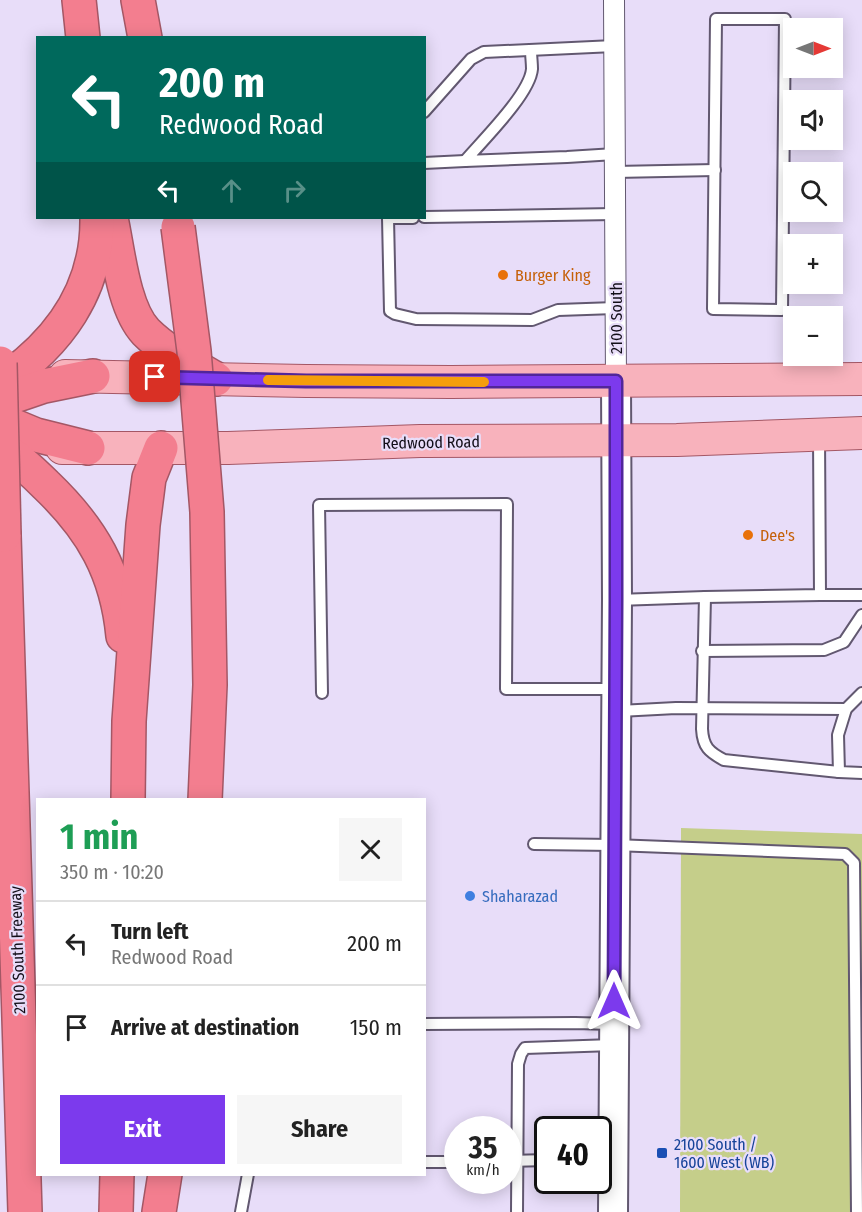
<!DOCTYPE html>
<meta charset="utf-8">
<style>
body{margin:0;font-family:"Fira Sans Condensed",sans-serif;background:#f6f6f6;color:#222;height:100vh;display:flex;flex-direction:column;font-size:22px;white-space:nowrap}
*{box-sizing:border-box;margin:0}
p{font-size:20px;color:#767676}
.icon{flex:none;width:33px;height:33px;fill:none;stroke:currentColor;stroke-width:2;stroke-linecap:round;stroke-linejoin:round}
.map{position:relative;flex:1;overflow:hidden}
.drawer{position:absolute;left:36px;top:798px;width:390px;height:378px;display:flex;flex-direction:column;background:#fff;border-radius:0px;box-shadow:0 3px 15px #0003}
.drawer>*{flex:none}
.top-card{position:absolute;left:36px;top:36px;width:390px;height:183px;border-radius:0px;box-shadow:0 3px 15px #0003;background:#00695c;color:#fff;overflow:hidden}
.needle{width:39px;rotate:90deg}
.fabs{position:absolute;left:783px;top:18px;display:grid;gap:12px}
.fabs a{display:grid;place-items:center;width:60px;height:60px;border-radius:0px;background:#fff;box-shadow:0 3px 15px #0003;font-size:30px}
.speed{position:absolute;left:444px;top:1116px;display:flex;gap:12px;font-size:30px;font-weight:700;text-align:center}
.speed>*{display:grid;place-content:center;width:78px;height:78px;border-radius:50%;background:#fff;box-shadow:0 3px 15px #0003;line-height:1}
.speed small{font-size:15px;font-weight:400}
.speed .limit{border:3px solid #111;border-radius:9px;background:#fff;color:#111}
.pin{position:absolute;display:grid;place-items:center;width:51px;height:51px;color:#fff;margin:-26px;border-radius:12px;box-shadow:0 3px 9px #0006}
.me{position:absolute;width:66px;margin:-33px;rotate:0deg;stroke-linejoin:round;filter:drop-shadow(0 0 4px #0008)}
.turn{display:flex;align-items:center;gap:21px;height:126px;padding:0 24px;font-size:27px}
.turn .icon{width:78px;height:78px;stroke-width:2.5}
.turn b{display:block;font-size:42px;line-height:51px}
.lanes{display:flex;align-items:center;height:57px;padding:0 24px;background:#0003;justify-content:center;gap:30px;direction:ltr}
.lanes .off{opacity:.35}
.round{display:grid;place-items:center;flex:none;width:63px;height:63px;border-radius:0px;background:#f6f6f6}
.headline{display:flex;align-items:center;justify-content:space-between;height:102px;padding:0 24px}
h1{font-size:36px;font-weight:700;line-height:45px;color:#1e9e55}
.action{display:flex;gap:12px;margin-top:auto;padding:12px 24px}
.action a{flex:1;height:69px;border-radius:0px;background:#7c3aed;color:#fff;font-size:24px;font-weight:700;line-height:69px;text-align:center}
.action a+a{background:#f6f6f6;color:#222}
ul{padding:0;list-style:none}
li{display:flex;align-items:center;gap:18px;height:84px;padding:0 24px;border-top:2px solid #e0e0e0}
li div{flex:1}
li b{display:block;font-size:22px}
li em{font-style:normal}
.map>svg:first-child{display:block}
.green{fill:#c5ce8a}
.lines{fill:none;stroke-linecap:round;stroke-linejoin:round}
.lane-casing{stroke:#625870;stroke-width:14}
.street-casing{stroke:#625870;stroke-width:22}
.secondary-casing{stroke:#625870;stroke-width:32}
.primary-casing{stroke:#a45765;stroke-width:34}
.highway-casing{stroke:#a45765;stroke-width:36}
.lane{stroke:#fff;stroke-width:10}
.street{stroke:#fff;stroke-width:20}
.secondary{stroke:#fff;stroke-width:28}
.primary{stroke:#f8b2bc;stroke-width:32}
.highway{stroke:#f37e8f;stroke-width:33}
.highway-bridge-casing{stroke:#a45765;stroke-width:36;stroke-linecap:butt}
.highway-bridge{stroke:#f37e8f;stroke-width:33}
.route-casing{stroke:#51269a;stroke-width:15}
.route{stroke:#7c3aed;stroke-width:10}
.slow{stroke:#f59e0b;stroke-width:10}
.food-dot{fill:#e8710a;stroke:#e8ddf9;stroke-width:2}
.shop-dot{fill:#3f7fe0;stroke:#e8ddf9;stroke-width:2}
.transit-dot{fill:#1a4fb4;stroke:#e8ddf9;stroke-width:2}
.labels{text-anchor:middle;stroke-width:4.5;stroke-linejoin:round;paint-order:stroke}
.food-label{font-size:16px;fill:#c56008;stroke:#e8ddf9;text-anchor:start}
.street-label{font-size:16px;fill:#120e18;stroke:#e8ddf9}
.shop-label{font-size:16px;fill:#366cbe;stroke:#e8ddf9;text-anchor:start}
.transit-label{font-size:16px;fill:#164399;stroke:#e8ddf9;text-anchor:start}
</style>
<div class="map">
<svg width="862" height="1212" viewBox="0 0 862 1212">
<rect width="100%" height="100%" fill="#e8ddf9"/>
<polygon class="green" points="681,828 862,834 862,1212 680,1212"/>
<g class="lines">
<defs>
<g id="lane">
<polygon points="716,19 785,19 782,310 713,309"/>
<path d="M 531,50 C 531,56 532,63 532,69 C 530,94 482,141 465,161 L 567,157 L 615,154"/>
<polyline points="424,112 471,59 484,52 614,46"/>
<polyline points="424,163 465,161"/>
<polyline points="615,172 715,170"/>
<polyline points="424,217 615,214"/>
<polyline points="388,218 390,311 395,314 416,319 532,320 558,310 615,308"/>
<polyline points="388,218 413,218"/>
<polyline points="820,595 862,595"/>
<path d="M 705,597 L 702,729 C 703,747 709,752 724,760 L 839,772"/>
<polyline points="617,600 705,597 820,595 819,436"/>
<polyline points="702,651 824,650 844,642 862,615"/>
<polyline points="322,693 319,505 507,504 506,689 615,689"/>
<polyline points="862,693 846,709 838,735 839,772 862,773"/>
<polyline points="619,711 676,708 846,709"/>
<polyline points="534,844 614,845 845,854 854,863 857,1212"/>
<polyline points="424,1024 575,1023 613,1024"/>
<polyline points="508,1161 548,1160"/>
<polyline points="424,1162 458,1162"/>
<polyline points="241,1212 248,1174"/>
<polyline points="517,1212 518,1064 521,1054 525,1048 613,1045"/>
</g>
<polyline id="street" points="614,0 616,381"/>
<polyline id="secondary" points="613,1212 617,600 616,381"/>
<g id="primary">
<polyline points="65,376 306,381 451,382 862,379"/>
<polyline points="62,448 228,448 420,441 677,440 862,433"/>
</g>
<g id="highway">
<polyline points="79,0 83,38"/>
<polyline points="138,0 145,38"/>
<path d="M 111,218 C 118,250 123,308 146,332 C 166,352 192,365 216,379"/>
<path d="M 0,383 C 58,344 98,290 97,218"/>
<polyline points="0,401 44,386 93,376"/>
<polyline points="0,420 36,435 88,448"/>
<path d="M 0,446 C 17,457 32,471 46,485 C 92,529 117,572 123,636"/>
<polyline points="4,535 25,1212"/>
<polyline points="128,800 129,721 143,525 149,478 161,448"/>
<polyline points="116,1212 117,1174"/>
<polyline points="159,1212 165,1174"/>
</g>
</defs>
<use href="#lane" class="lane-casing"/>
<use href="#street" class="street-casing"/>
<use href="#secondary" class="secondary-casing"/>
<use href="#primary" class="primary-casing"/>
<use href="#highway" class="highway-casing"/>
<use href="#lane" class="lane"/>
<use href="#street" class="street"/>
<use href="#secondary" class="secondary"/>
<use href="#primary" class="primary"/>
<use href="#highway" class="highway"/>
<defs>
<g id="highway-bridge">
<polyline points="178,227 194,351 207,512 210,685 205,800"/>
<polyline points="0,363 4,535"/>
</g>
</defs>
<use href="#highway-bridge" class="highway-bridge-casing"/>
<use href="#highway-bridge" class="highway-bridge"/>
</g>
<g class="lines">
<defs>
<polyline id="route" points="155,377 306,381 616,381 616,600 614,1001"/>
</defs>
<use href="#route" class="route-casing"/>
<use href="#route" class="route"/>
<polyline class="slow" points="268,380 484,382"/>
</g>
<g class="food-dot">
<circle cx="503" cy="275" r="6"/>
<circle cx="748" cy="535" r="6"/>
</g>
<circle class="shop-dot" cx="470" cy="896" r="6"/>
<rect class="transit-dot" x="656" y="1147" width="12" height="12" rx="3"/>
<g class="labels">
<g class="food-label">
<text x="515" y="281">Burger King</text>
<text x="760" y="541">Dee's</text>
</g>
<g class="street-label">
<text transform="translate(616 318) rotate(-90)" y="6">2100 South</text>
<text transform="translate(431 442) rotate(-1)" y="6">Redwood Road</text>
<text transform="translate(17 950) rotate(-92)" y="6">2100 South Freeway</text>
</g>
<g class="shop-label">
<text x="482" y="902">Shaharazad</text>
</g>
<g class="transit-label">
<text x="674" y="1150">2100 South /<tspan x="674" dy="18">1600 West (WB)</tspan></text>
</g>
</g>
</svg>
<div class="fabs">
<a><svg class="needle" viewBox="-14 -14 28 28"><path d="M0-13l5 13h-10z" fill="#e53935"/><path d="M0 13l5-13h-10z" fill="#767676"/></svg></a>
<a><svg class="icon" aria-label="sound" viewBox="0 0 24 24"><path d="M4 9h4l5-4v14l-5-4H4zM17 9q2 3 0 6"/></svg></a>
<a><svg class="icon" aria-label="search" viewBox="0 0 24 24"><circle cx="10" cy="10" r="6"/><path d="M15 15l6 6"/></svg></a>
<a>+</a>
<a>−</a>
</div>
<div class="speed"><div>35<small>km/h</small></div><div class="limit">40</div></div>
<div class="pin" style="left:155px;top:377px;background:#d93025"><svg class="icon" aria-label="arrive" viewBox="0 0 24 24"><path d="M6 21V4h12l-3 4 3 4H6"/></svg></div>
<svg class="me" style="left:614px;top:1001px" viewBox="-20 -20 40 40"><path d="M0-17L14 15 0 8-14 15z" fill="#7c3aed" stroke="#fff" stroke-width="4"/></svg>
<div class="top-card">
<div class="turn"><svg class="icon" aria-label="left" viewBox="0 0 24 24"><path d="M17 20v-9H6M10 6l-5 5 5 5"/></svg><div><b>200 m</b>Redwood Road</div></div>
<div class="lanes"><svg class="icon" aria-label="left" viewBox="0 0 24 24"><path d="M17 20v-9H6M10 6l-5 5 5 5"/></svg><svg class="icon off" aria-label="ahead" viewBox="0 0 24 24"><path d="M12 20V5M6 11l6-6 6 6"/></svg><svg class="icon off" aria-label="right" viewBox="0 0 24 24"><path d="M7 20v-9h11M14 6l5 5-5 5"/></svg></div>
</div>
<section class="drawer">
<div class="headline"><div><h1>1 min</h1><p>350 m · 10:20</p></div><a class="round"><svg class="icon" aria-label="close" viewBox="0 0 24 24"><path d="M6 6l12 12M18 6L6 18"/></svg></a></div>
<ul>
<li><svg class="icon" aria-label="left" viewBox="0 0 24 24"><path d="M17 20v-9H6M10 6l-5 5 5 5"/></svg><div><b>Turn left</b><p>Redwood Road</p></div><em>200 m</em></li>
<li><svg class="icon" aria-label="arrive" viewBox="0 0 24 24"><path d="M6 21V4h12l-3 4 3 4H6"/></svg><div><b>Arrive at destination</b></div><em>150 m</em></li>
</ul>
<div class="action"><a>Exit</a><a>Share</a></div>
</section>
</div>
